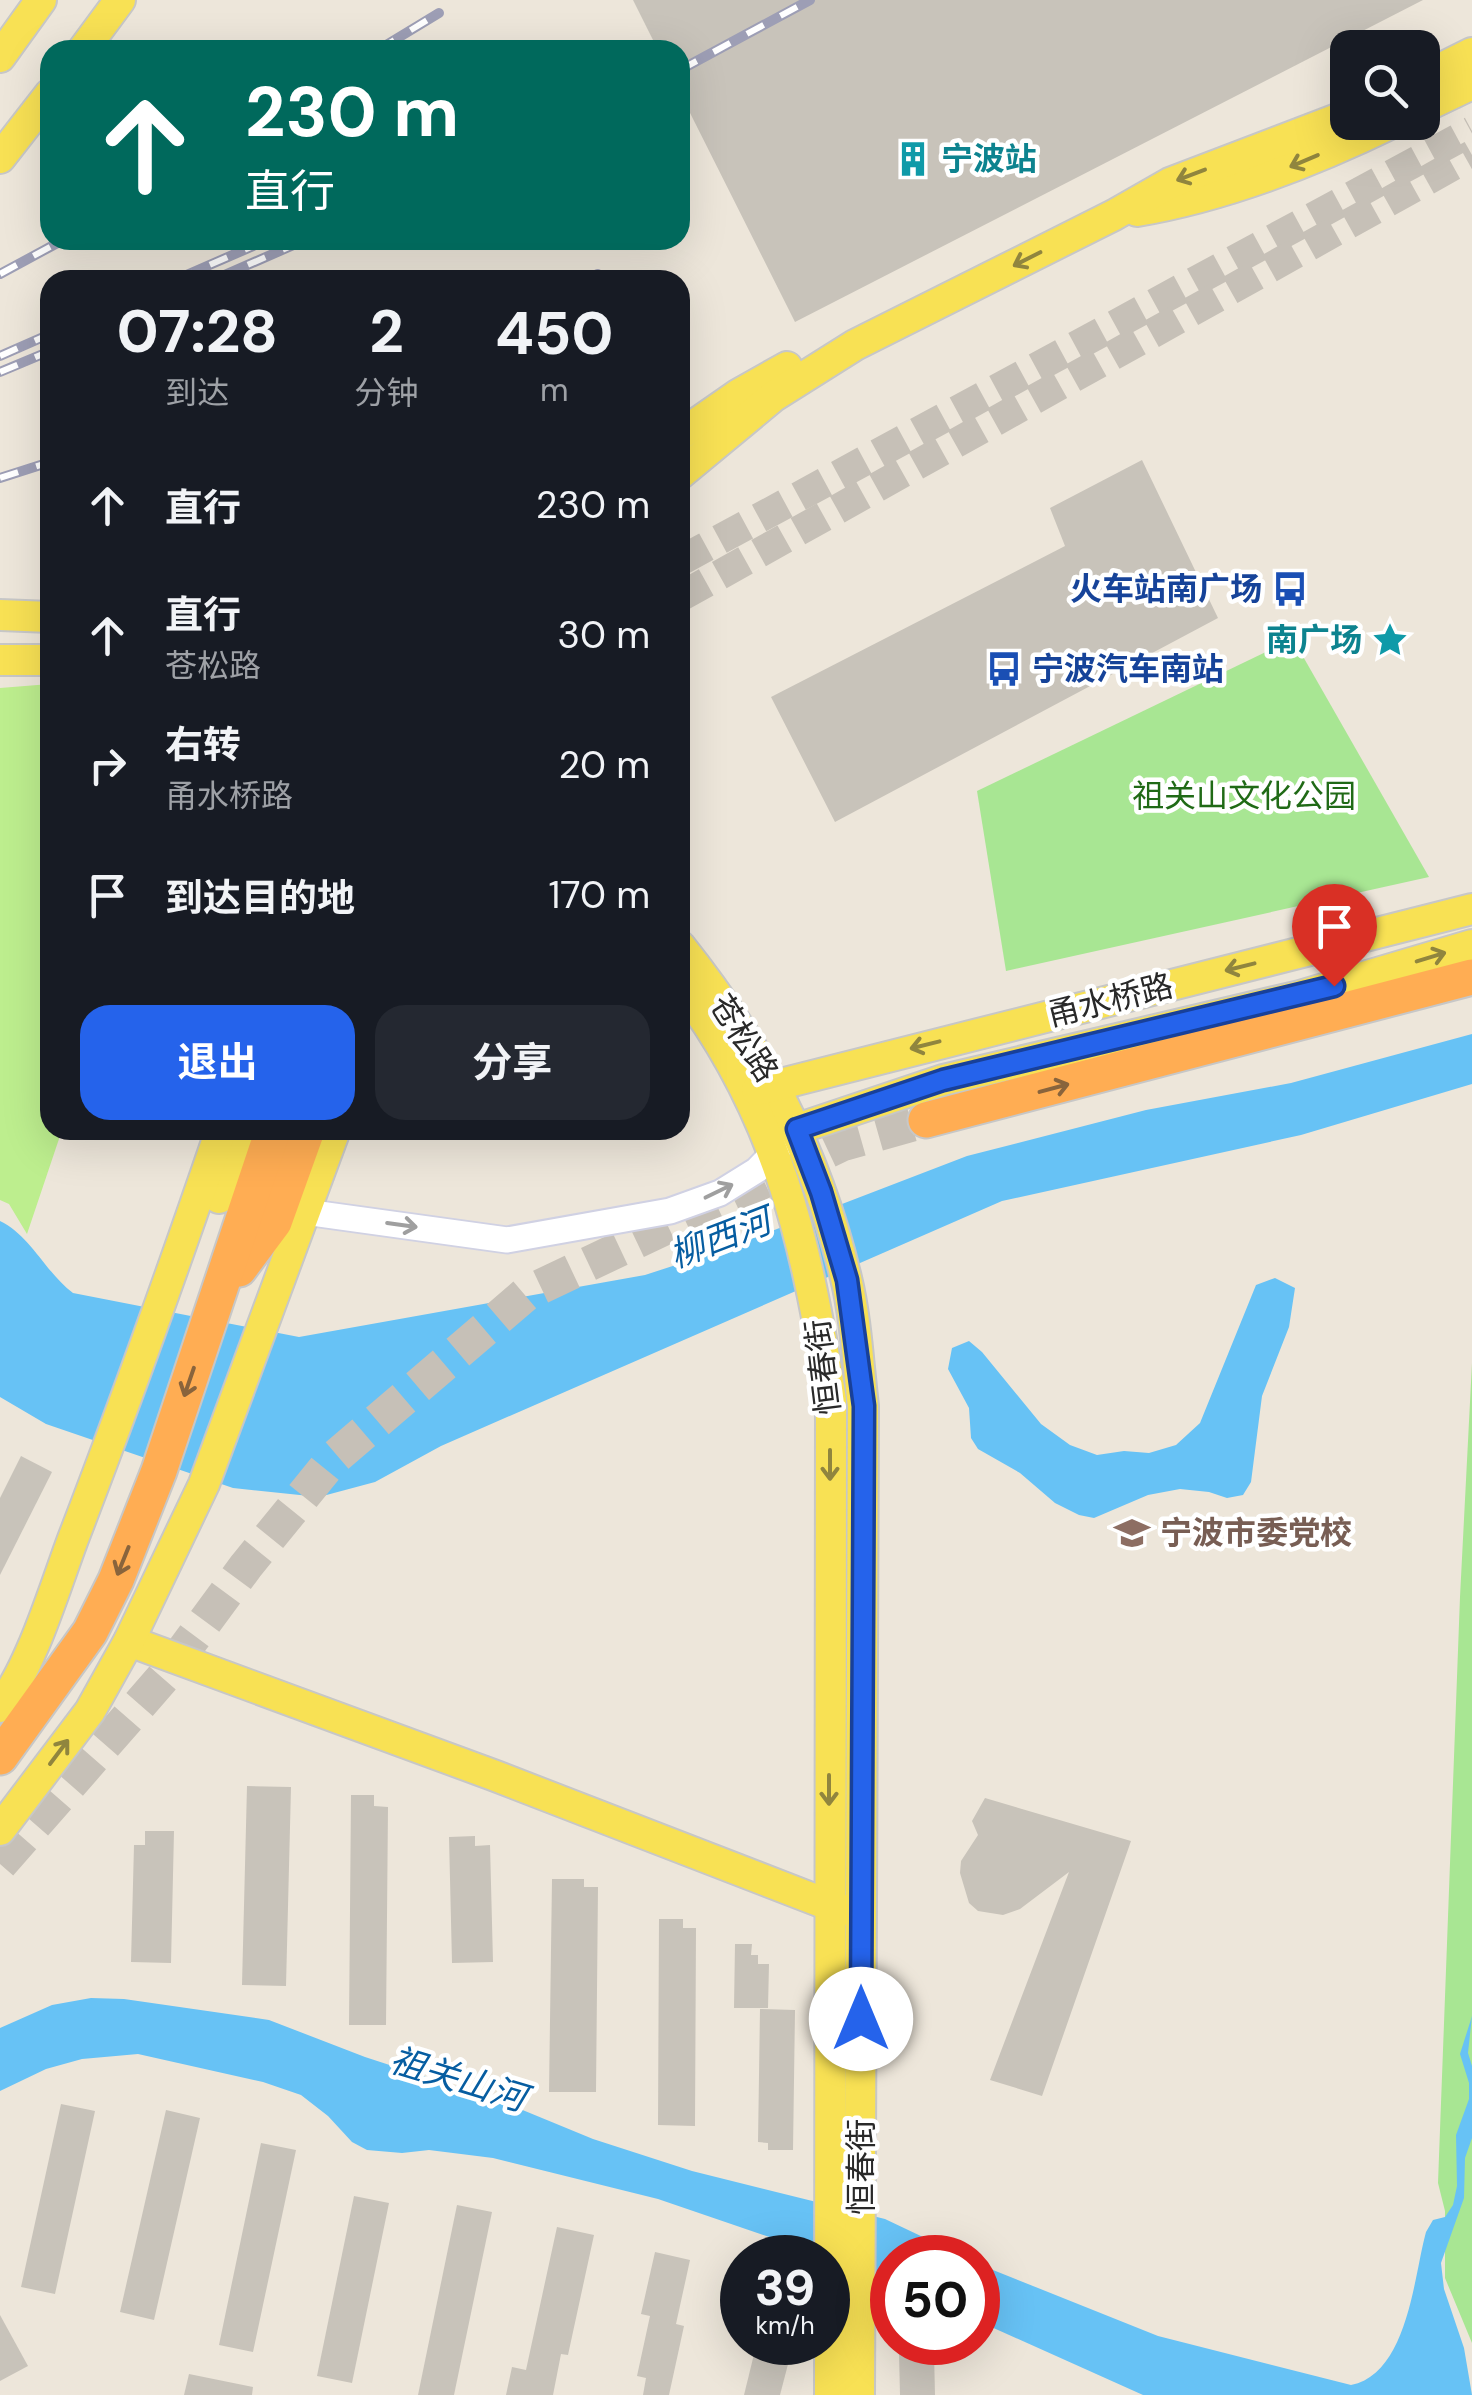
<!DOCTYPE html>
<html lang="zh">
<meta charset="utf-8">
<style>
body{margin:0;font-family:"DM Sans","Noto Sans SC",sans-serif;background:#242831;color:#f1f3f6;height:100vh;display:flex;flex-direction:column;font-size:38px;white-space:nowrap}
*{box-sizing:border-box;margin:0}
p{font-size:32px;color:#9ea1a6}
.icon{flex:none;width:55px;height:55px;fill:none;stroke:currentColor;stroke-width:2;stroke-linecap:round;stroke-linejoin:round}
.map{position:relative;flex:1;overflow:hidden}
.panel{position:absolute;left:40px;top:270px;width:650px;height:870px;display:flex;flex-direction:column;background:#171b24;border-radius:30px;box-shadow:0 10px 40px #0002}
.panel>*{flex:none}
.banner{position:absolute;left:40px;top:40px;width:650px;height:210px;border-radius:30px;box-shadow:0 10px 40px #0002;background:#00695c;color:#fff;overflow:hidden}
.controls{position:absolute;left:1330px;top:30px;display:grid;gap:20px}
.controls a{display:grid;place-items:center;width:110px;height:110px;border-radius:20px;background:#171b24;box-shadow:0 10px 40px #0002;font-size:50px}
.speed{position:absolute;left:720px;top:2235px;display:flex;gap:20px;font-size:50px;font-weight:700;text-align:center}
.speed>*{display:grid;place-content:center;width:130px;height:130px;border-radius:50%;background:#171b24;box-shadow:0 10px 40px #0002;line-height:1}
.speed small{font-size:25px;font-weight:400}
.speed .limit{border:15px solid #d22;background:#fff;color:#111}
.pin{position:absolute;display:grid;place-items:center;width:85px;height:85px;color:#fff;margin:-102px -42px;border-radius:50% 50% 50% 0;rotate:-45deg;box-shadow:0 0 10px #0007}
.pin .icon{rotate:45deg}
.me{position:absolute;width:110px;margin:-55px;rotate:0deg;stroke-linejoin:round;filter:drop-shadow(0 0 8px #0008)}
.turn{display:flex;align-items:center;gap:35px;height:210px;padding:0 40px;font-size:45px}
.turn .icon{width:130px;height:130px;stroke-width:2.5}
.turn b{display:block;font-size:70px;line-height:85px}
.eta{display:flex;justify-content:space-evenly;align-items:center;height:170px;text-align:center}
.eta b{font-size:60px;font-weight:700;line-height:70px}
.action{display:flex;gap:20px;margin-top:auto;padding:20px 40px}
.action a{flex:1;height:115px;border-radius:30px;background:#2563eb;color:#fff;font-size:40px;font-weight:700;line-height:115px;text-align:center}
.action a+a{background:#242831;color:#f1f3f6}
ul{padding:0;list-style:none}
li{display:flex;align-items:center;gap:30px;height:130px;padding:0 40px}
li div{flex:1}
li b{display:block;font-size:38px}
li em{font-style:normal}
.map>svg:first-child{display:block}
.green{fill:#a8e693}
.pitch{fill:#bdee8e}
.water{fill:#67c2f5}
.building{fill:#c8c3ba}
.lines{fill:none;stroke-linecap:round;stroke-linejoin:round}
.major-tunnel{stroke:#c6c0b7;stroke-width:30;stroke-dasharray:30 15;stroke-linecap:butt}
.highway-tunnel{stroke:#c6c0b7;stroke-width:35;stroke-dasharray:35 18;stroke-linecap:butt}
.minor-casing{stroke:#d0d1e3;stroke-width:29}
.major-casing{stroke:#c7c7c7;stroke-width:34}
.highway-casing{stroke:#c7c7c7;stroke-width:39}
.minor{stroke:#fff;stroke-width:25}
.major{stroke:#f8e154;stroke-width:30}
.highway{stroke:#ffad53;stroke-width:35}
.rail-casing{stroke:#9d9eb5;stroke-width:10}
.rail{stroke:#fff;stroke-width:6;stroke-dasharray:19;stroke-linecap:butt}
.oneway{stroke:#90853e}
.oneway2{stroke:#89643c}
.oneway3{stroke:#9f9f9f}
.route-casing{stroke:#184099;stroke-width:25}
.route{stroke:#2563eb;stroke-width:18}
.labels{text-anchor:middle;stroke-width:9;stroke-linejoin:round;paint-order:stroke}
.culture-label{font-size:32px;font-weight:bold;fill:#0d838f;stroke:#fff;text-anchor:start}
.transit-label{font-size:32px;font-weight:bold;fill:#164399;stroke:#fff;text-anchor:end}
.park-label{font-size:32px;fill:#206a16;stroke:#fff}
.street-label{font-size:32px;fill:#292929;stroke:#fff}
.education-label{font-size:32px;font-weight:bold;fill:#785e54;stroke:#fff;text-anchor:start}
.water-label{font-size:35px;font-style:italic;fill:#065da1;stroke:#fff}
</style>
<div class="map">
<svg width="1472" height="2395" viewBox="0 0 1472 2395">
<rect width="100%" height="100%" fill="#ede6da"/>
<g class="green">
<polygon points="1293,639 1429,877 1006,971 977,791"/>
<polygon points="1472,1363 1472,2343 1445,2278 1445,2211 1438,2183 1460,1597"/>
</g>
<polygon class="pitch" points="50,684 50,1130 62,1130 27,1234 9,1204 0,1200 0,688"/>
<g class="water">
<path d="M 1472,1034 L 1472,1084 L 1301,1135 L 1002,1201 L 441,1446 L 375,1482 L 319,1497 L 233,1488 L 46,1424 L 0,1397 L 0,1221 C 30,1235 46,1273 73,1293 L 299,1337 L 645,1275 L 725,1249 L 967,1156 L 1146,1110 L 1291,1083 Z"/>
<polygon points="1275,1278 1295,1288 1289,1327 1262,1396 1251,1482 1243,1495 1227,1498 1209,1492 1180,1489 1148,1495 1094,1518 1079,1515 1055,1503 1020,1473 978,1449 971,1438 969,1408 948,1369 952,1348 969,1341 982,1352 1041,1424 1070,1445 1097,1455 1124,1451 1149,1453 1176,1445 1200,1423 1256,1285"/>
<polygon points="91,1998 124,1999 269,2020 365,2057 503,2102 593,2139 692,2171 885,2219 965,2257 892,2258 892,2286 784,2242 658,2199 493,2158 429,2150 402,2153 367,2150 352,2142 328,2116 301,2095 263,2082 138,2054 82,2059 46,2069 0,2091 0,2028 52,2005"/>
<path d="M 1472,2016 L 1468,2053 L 1472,2066 L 1472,2138 L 1465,2158 L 1464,2198 L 1441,2263 L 1444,2289 L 1464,2348 L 1472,2395 L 1143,2395 L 978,2321 L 978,2264 L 1158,2336 L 1351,2385 C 1408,2374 1414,2275 1426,2232 L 1433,2220 L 1445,2217 L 1453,2205 L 1457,2186 L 1456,2135 L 1469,2099 L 1469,2083 L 1460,2054 Z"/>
</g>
<g class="building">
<polygon points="633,0 1423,0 795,322 680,93 680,50 658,50"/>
<polygon points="1142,460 1218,618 835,822 771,697 1065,546 1050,508"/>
<polygon points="21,1456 52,1472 0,1575 0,1498"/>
<polygon points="247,1786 291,1787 286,1986 242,1985"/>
<polygon points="351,1795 374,1795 374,1806 388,1807 386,2025 349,2025"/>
<polygon points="985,1798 1131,1841 1042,2096 990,2080 1069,1872 1020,1909 1003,1915 978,1911 969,1903 960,1873 961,1861 978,1835 972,1821"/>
<polygon points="145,1831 174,1831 171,1963 131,1962 134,1845 145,1845"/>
<polygon points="475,1836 475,1846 490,1845 493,1962 452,1963 449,1837"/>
<polygon points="552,1879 584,1879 584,1887 598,1887 596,2092 549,2092"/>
<polygon points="659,1919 683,1919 683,1928 696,1928 695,2126 658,2125"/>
<polygon points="735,1944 752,1944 751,1955 758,1955 758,1964 769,1964 768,2008 734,2008"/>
<polygon points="760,2009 795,2010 793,2150 768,2150 768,2143 758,2142"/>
<polygon points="61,2104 95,2111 55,2294 21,2287"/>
<polygon points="166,2110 200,2118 154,2320 120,2312"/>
<polygon points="261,2143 296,2150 253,2352 219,2345"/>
<polygon points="354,2196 389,2203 352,2383 317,2376"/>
<polygon points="457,2205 492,2212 454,2395 418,2395"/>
<polygon points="557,2227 594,2235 568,2355 561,2354 553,2395 506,2395 512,2367 526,2370"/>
<polygon points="655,2252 690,2260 676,2324 684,2326 669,2395 643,2395 646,2378 637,2376 650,2316 641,2314"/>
<polygon points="0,2315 28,2366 0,2381"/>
<polygon points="757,2342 793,2345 780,2395 744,2395"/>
<polygon points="934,2352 935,2395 900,2395 899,2353"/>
<polygon points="189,2374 253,2387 252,2395 184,2395"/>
</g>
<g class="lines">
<g class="major-tunnel">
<polyline points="680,561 1472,131"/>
<polyline points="680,597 1472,155"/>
</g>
<polyline class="highway-tunnel" points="0,1864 167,1673 246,1566 333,1459 527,1293 842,1144 926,1120"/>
<defs>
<polyline id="minor" points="305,1212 507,1240 670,1211 720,1193 757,1170 784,1142"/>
<g id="major">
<polyline points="83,50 120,0"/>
<polyline points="0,57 41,0"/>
<polyline points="1422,78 1472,53"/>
<polyline points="1422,108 1472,84"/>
<polyline points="0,158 50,94"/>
<path d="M 1137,211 C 1226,196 1312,162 1394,122"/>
<polyline points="680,435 739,394 787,367"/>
<polyline points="680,474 774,396 855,345 1114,215 1170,183 1348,115"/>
<polyline points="0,615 50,617"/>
<polyline points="0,660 50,660"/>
<path d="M 680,946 C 762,1049 815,1149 846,1278 C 856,1319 858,1364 863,1406 L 859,2395"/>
<path d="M 680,985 C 778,1113 807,1244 831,1400 L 830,2395"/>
<polyline points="757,1090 1472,909"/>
<polyline points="797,1129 943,1080 1300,996 1472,945"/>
<polyline points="219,1198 244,1130"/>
<polyline points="129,1641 493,1775 842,1910"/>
<path d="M 0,1707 C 32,1665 54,1590 73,1539 C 125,1404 174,1267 221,1130"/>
<polyline points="0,1830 90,1711 129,1641 204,1484 335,1130"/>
</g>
<g id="highway">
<polyline points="926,1120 1472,977"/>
<polyline points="239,1269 274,1222 307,1130"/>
<polyline points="0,1757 90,1632 116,1580 159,1471 273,1130"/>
</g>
</defs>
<use href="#minor" class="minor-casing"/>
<use href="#major" class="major-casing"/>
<use href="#highway" class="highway-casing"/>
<use href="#minor" class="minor"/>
<use href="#major" class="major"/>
<use href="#highway" class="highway"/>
<defs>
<g id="rail">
<polyline points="378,50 439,13"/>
<polyline points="680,70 810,0"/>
<polyline points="0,274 63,240"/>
<polyline points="175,280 267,240"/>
<polyline points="213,280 305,240"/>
<polyline points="583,280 598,274"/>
<polyline points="0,356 50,334"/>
<polyline points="0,372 50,351"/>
<polyline points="0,478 50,462"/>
</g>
</defs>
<use href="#rail" class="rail-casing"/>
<use href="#rail" class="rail"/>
</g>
<defs><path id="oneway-shaft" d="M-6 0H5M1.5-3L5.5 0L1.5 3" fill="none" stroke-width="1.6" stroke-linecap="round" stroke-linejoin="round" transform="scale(2.5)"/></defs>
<g class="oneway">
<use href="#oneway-shaft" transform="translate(1304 161) rotate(157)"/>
<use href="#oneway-shaft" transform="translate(1191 175) rotate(159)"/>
<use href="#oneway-shaft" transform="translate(1027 259) rotate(153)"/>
<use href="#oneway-shaft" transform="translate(1431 957) rotate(-17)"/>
<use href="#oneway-shaft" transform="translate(1240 967) rotate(166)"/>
<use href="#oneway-shaft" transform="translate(925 1045) rotate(166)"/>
<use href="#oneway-shaft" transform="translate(830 1465) rotate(90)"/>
<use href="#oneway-shaft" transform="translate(59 1752) rotate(-53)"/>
<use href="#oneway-shaft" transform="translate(829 1790) rotate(90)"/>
</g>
<g class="oneway2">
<use href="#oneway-shaft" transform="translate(1054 1088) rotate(-15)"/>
<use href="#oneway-shaft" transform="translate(189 1382) rotate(109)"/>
<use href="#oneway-shaft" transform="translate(123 1561) rotate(112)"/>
</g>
<g class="oneway3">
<use href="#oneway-shaft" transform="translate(719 1191) rotate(-26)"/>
<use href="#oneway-shaft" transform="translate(402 1225) rotate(8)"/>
</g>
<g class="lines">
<defs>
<polyline id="route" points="861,2019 864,1406 847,1280 821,1192 797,1129 943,1080 1334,986"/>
</defs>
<use href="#route" class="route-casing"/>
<use href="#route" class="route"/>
</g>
<defs>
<symbol id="building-bare" viewBox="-9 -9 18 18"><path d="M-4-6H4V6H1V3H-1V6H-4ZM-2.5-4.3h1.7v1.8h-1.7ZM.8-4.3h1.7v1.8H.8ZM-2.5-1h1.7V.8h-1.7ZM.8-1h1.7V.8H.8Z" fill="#0f9aa8" stroke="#fff" stroke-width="2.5" paint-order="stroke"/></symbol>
<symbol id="bus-bare" viewBox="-9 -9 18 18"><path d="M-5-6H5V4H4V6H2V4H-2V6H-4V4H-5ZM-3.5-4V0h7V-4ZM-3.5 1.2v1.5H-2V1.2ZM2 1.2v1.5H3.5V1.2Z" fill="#1a4fb4" stroke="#fff" stroke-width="2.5" paint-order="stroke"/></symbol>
<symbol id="sight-bare" viewBox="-9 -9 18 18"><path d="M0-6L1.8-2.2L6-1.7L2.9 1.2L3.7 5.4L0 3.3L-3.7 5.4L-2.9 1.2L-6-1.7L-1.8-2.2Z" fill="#0f9aa8" stroke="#fff" stroke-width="2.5" paint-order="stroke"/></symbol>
<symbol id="school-bare" viewBox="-9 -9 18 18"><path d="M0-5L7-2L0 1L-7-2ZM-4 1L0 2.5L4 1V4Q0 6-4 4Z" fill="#8d6e63" stroke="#fff" stroke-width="2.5" paint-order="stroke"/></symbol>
</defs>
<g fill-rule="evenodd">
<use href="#building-bare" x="888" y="134" width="50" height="50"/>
<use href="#bus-bare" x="1265" y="564" width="50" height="50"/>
<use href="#sight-bare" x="1365" y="615" width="50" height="50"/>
<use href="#bus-bare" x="979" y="644" width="50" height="50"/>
<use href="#school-bare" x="1107" y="1508" width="50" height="50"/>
</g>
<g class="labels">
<g class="culture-label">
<text x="941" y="170">宁波站</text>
<text x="1362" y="651" text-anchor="end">南广场</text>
</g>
<g class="transit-label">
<text x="1262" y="600">火车站南广场</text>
<text x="1032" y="680" text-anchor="start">宁波汽车南站</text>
</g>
<g class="park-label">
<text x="1244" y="807">祖关山文化公园</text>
</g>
<g class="street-label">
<text transform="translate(1110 1000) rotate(-14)" y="11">甬水桥路</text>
<text transform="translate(744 1038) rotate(57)" y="11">苍松路</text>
<text transform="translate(823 1367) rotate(-97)" y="11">恒春街</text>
<text transform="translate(861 2167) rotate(-90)" y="11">恒春街</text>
</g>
<g class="education-label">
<text x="1160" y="1544">宁波市委党校</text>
</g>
<g class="water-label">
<text transform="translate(720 1238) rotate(-21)" y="12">柳西河</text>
<text transform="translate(458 2079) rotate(17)" y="12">祖关山河</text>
</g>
</g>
</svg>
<div class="controls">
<a><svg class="icon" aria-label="search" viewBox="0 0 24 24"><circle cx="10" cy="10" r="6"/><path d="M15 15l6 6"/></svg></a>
</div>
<div class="speed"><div>39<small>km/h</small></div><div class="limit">50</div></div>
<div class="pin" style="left:1334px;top:986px;background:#d93025"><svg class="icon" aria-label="arrive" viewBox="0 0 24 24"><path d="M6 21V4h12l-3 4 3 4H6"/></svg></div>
<svg class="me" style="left:861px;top:2019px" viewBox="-20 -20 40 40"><circle r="19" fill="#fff"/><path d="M0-13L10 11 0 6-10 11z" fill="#2563eb"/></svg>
<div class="banner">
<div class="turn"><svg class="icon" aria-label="ahead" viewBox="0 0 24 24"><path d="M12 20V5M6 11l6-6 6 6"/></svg><div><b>230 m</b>直行</div></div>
</div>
<section class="panel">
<div class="eta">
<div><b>07:28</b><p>到达</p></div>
<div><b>2</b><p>分钟</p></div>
<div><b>450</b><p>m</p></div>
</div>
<ul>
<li><svg class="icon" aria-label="ahead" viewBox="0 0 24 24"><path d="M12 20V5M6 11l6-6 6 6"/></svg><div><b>直行</b></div><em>230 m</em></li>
<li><svg class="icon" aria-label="ahead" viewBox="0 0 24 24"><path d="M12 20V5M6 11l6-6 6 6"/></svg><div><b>直行</b><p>苍松路</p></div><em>30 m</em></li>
<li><svg class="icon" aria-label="right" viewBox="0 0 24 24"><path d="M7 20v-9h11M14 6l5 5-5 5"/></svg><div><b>右转</b><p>甬水桥路</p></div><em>20 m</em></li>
<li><svg class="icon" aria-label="arrive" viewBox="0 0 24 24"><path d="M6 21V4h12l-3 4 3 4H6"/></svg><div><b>到达目的地</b></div><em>170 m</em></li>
</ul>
<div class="action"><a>退出</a><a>分享</a></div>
</section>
</div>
